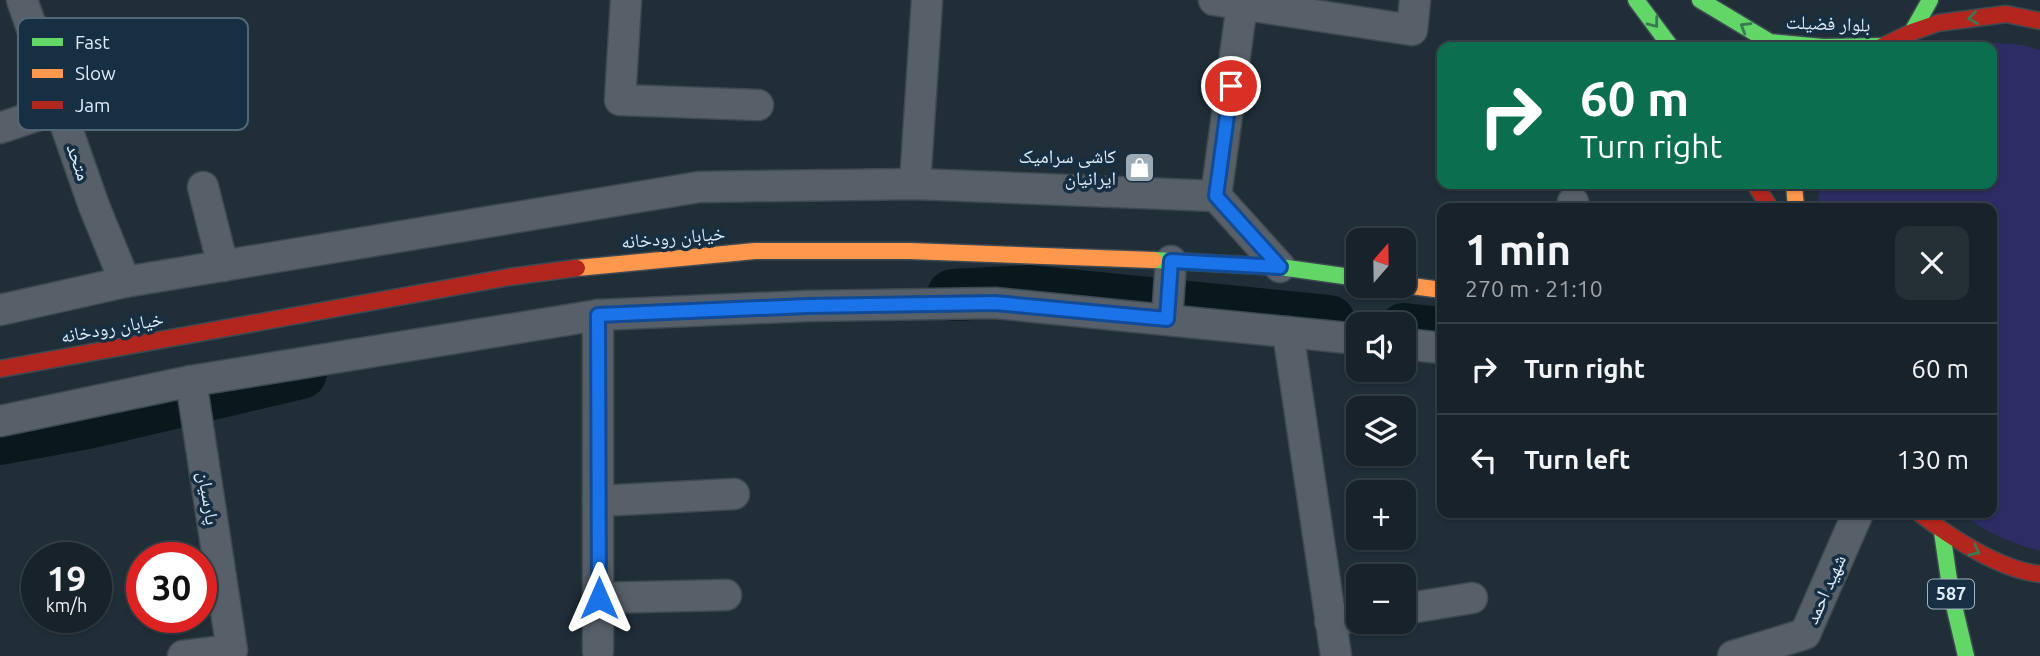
<!DOCTYPE html>
<meta charset="utf-8">
<style>
body{margin:0;font-family:Ubuntu,"Noto Naskh Arabic",sans-serif;background:#252f36;color:#f1f3f6;height:100vh;display:flex;flex-direction:column;font-size:26px;white-space:nowrap}
*{box-sizing:border-box;margin:0}
p{font-size:23px;color:#9fa4a8}
.icon{flex:none;width:38px;height:38px;fill:none;stroke:currentColor;stroke-width:2;stroke-linecap:round;stroke-linejoin:round}
.map{position:relative;flex:1;overflow:hidden}
.drawer{position:absolute;left:1437px;top:203px;width:560px;height:315px;display:flex;flex-direction:column;background:#18222a;border-radius:14px;box-shadow:0 2px 5px #0004,0 0 0 2px #363f47}
.drawer>*{flex:none}
.banner{position:absolute;left:1437px;top:42px;width:560px;height:147px;border-radius:14px;box-shadow:0 2px 5px #0004,0 0 0 2px #363f47;background:#0b6e4f;color:#fff;overflow:hidden}
.needle{width:46px;rotate:20deg}
.tools{position:absolute;left:1346px;top:228px;display:grid;gap:14px}
.tools a{display:grid;place-items:center;width:70px;height:70px;border-radius:14px;background:#18222a;box-shadow:0 2px 5px #0004,0 0 0 2px #363f47;font-size:35px}
.speed{position:absolute;left:21px;top:542px;display:flex;gap:14px;font-size:35px;font-weight:700;text-align:center}
.speed>*{display:grid;place-content:center;width:91px;height:91px;border-radius:50%;background:#18222a;box-shadow:0 2px 5px #0004,0 0 0 2px #363f47;line-height:1}
.speed small{font-size:18px;font-weight:400}
.speed .limit{border:10px solid #d22;background:#fff;color:#111}
.pin{position:absolute;display:grid;place-items:center;width:60px;height:60px;color:#fff;margin:-30px;border:4px solid #fff;border-radius:50%;box-shadow:0 2px 7px #0007}
.me{position:absolute;width:77px;margin:-38px;rotate:0deg;stroke-linejoin:round;filter:drop-shadow(0 0 5px #0008)}
.turn{display:flex;align-items:center;gap:24px;height:147px;padding:0 28px;font-size:32px}
.turn .icon{width:91px;height:91px;stroke-width:2.5}
.turn b{display:block;font-size:49px;line-height:60px}
.round{display:grid;place-items:center;flex:none;width:74px;height:74px;border-radius:14px;background:#252f36}
.headline{display:flex;align-items:center;justify-content:space-between;height:119px;padding:0 28px}
h1{font-size:42px;font-weight:700;line-height:52px}
ul{padding:0;list-style:none}
li{display:flex;align-items:center;gap:21px;height:91px;padding:0 28px;border-top:2px solid #363f47}
li div{flex:1}
li b{display:block;font-size:26px}
li em{font-style:normal}
.map>svg:first-child{display:block}
.green{fill:#2d2c64}
.lines{fill:none;stroke-linecap:round;stroke-linejoin:round}
.river{stroke:#08181c;stroke-width:52}
.street-casing{stroke:#3e4952;stroke-width:33}
.fast-casing{stroke:#3e4952;stroke-width:19}
.slow-casing{stroke:#3e4952;stroke-width:19}
.jam-casing{stroke:#3e4952;stroke-width:19}
.street{stroke:#576069;stroke-width:30}
.fast{stroke:#63d668;stroke-width:16}
.slow{stroke:#ff974d;stroke-width:16}
.jam{stroke:#b3261e;stroke-width:16}
.oneway{stroke:#397a53}
.route-casing{stroke:#114b97;stroke-width:18}
.route{stroke:#1a73e8;stroke-width:12}
.labels{text-anchor:middle;stroke-width:7;stroke-linejoin:round;paint-order:stroke}
.shield{fill:#162f42;stroke:#a2b3c2;stroke-width:2}
.shield-label{font-size:18px;font-weight:bold;fill:#deecf9}
.street-label{font-size:19px;fill:#deecf9;stroke:#162f42}
.poi-label{font-size:19px;fill:#deecf9;stroke:#162f42;text-anchor:end}
.key{fill:#162f42;stroke:#526879;stroke-width:2}
.key-label{font-size:19px;fill:#deecf9}
</style>
<div class="map">
<svg width="2040" height="656" viewBox="0 0 2040 656">
<rect width="100%" height="100%" fill="#202e38"/>
<path class="green" d="M 1980,42 L 2023,45 L 2040,50 L 2040,551 C 2010,543 1985,532 1961,513 L 1992,513 L 1992,208 L 1818,208 L 1819,184 L 1992,184 L 1992,47 L 1938,47 Z"/>
<g class="lines">
<g class="river">
<polyline points="953,295 1030,291 1329,321"/>
<polyline points="1404,329 1442,333"/>
<polyline points="0,439 88,423 301,373"/>
</g>
<defs>
<g id="street">
<polyline points="22,0 94,206 125,282"/>
<polyline points="626,0 620,100 758,105"/>
<polyline points="1214,0 1412,30 1415,0"/>
<polyline points="0,128 223,53"/>
<polyline points="915,184 927,0"/>
<polyline points="203,187 223,266"/>
<polyline points="1216,196 1242,4"/>
<polyline points="1573,208 1573,202"/>
<polyline points="0,310 125,282 699,187 915,184 1216,196 1280,267"/>
<polyline points="1167,319 1171,261"/>
<polyline points="1288,332 1336,656"/>
<polyline points="1404,344 1442,348"/>
<polyline points="0,421 191,381 598,315 807,306 995,303 1358,339"/>
<polyline points="598,501 734,494"/>
<polyline points="599,598 726,595"/>
<polyline points="1404,609 1472,598"/>
<polyline points="1330,621 1358,616"/>
<polyline points="598,651 598,315"/>
<polyline points="183,656 232,650 191,381"/>
<polyline points="1733,656 1805,634 1858,513"/>
</g>
<g id="fast">
<polyline points="1636,0 1671,47"/>
<polyline points="1700,0 1770,42 1823,47 1882,46"/>
<polyline points="1912,32 1930,0"/>
<polyline points="1154,260 1280,267 1358,278"/>
<polyline points="1942,532 1951,593 1966,656"/>
</g>
<g id="slow">
<polyline points="1794,184 1796,208"/>
<polyline points="577,268 755,251 910,251 1154,260"/>
<polyline points="1404,285 1442,290"/>
</g>
<g id="jam">
<polyline points="1881,47 1912,32 1938,23 2006,14 2040,21"/>
<polyline points="1755,184 1770,208"/>
<polyline points="0,369 509,277 577,268"/>
<path d="M 1919,513 C 1950,537 2000,570 2040,574"/>
</g>
</defs>
<use href="#street" class="street-casing"/>
<use href="#fast" class="fast-casing"/>
<use href="#slow" class="slow-casing"/>
<use href="#jam" class="jam-casing"/>
<use href="#street" class="street"/>
<use href="#fast" class="fast"/>
<use href="#slow" class="slow"/>
<use href="#jam" class="jam"/>
</g>
<defs><path id="oneway-chevron" d="M-2-3.5L2.5 0L-2 3.5" fill="none" stroke-width="1.6" stroke-linecap="round" stroke-linejoin="round" transform="scale(1.75)"/></defs>
<g class="oneway">
<use href="#oneway-chevron" transform="translate(1973 18) rotate(172)"/>
<use href="#oneway-chevron" transform="translate(1654 23) rotate(53)"/>
<use href="#oneway-chevron" transform="translate(1745 27) rotate(-149)"/>
<use href="#oneway-chevron" transform="translate(1975 551) rotate(27)"/>
</g>
<g class="lines">
<defs>
<polyline id="route" points="599,598 598,315 807,306 995,303 1167,319 1171,261 1280,267 1216,196 1231,86"/>
</defs>
<use href="#route" class="route-casing"/>
<use href="#route" class="route"/>
</g>
<defs>
<symbol id="shop-square" viewBox="-11 -11 22 22"><rect x="-9" y="-9" width="18" height="18" rx="4" fill="#9caab5" stroke="#162f42"/><path d="M-5-2.5h2.3a2.7 3.5 0 0 1 5.4 0H5L5.5 6h-11ZM-1.5-2.5h3a1.5 2.3 0 0 0-3 0Z" fill="#fff"/></symbol>
</defs>
<g fill-rule="evenodd">
<use href="#shop-square" x="1122" y="150" width="35" height="35"/>
</g>
<g class="labels">
<rect class="shield" x="1928" y="579.5" width="46" height="29" rx="5"/>
<g class="shield-label">
<text x="1951" y="600">587</text>
</g>
<g class="street-label">
<text transform="translate(1828 23) rotate(2)" y="7">بلوار فضیلت</text>
<text transform="translate(79 162) rotate(71)" y="7">متحد</text>
<text transform="translate(673 237) rotate(-5)" y="7">خیابان رودخانه</text>
<text transform="translate(112 327) rotate(-10)" y="7">خیابان رودخانه</text>
<text transform="translate(209 498) rotate(81)" y="7">پارسیان</text>
<text transform="translate(1825 589) rotate(-66)" y="7">شهید احمد</text>
</g>
<g class="poi-label">
<text x="1116" y="163">کاشی سرامیک<tspan x="1116" dy="22">ایرانیان</tspan></text>
</g>
</g>
<rect x="18" y="18" width="230" height="112" rx="10" class="key"/>
<rect x="32" y="38" width="31" height="8" fill="#63d668"/>
<rect x="32" y="69" width="31" height="9" fill="#ff974d"/>
<rect x="32" y="101" width="31" height="8" fill="#b3261e"/>
<g class="key-label">
<text x="75" y="49">Fast</text>
<text x="75" y="80">Slow</text>
<text x="75" y="112">Jam</text>
</g>
</svg>
<div class="tools">
<a><svg class="needle" viewBox="-14 -14 28 28"><path d="M0-13l5 13h-10z" fill="#e53935"/><path d="M0 13l5-13h-10z" fill="#9fa4a8"/></svg></a>
<a><svg class="icon" aria-label="sound" viewBox="0 0 24 24"><path d="M4 9h4l5-4v14l-5-4H4zM17 9q2 3 0 6"/></svg></a>
<a><svg class="icon" aria-label="layers" viewBox="0 0 24 24"><path d="M12 4l9 5-9 5-9-5zM3 14l9 5 9-5"/></svg></a>
<a>+</a>
<a>−</a>
</div>
<div class="speed"><div>19<small>km/h</small></div><div class="limit">30</div></div>
<div class="pin" style="left:1231px;top:86px;background:#d93025"><svg class="icon" aria-label="arrive" viewBox="0 0 24 24"><path d="M6 21V4h12l-3 4 3 4H6"/></svg></div>
<svg class="me" style="left:599px;top:598px" viewBox="-20 -20 40 40"><path d="M0-17L14 15 0 8-14 15z" fill="#1a73e8" stroke="#fff" stroke-width="4"/></svg>
<div class="banner">
<div class="turn"><svg class="icon" aria-label="right" viewBox="0 0 24 24"><path d="M7 20v-9h11M14 6l5 5-5 5"/></svg><div><b>60 m</b>Turn right</div></div>
</div>
<section class="drawer">
<div class="headline"><div><h1>1 min</h1><p>270 m · 21:10</p></div><a class="round"><svg class="icon" aria-label="close" viewBox="0 0 24 24"><path d="M6 6l12 12M18 6L6 18"/></svg></a></div>
<ul>
<li><svg class="icon" aria-label="right" viewBox="0 0 24 24"><path d="M7 20v-9h11M14 6l5 5-5 5"/></svg><div><b>Turn right</b></div><em>60 m</em></li>
<li><svg class="icon" aria-label="left" viewBox="0 0 24 24"><path d="M17 20v-9H6M10 6l-5 5 5 5"/></svg><div><b>Turn left</b></div><em>130 m</em></li>
</ul>
</section>
</div>
